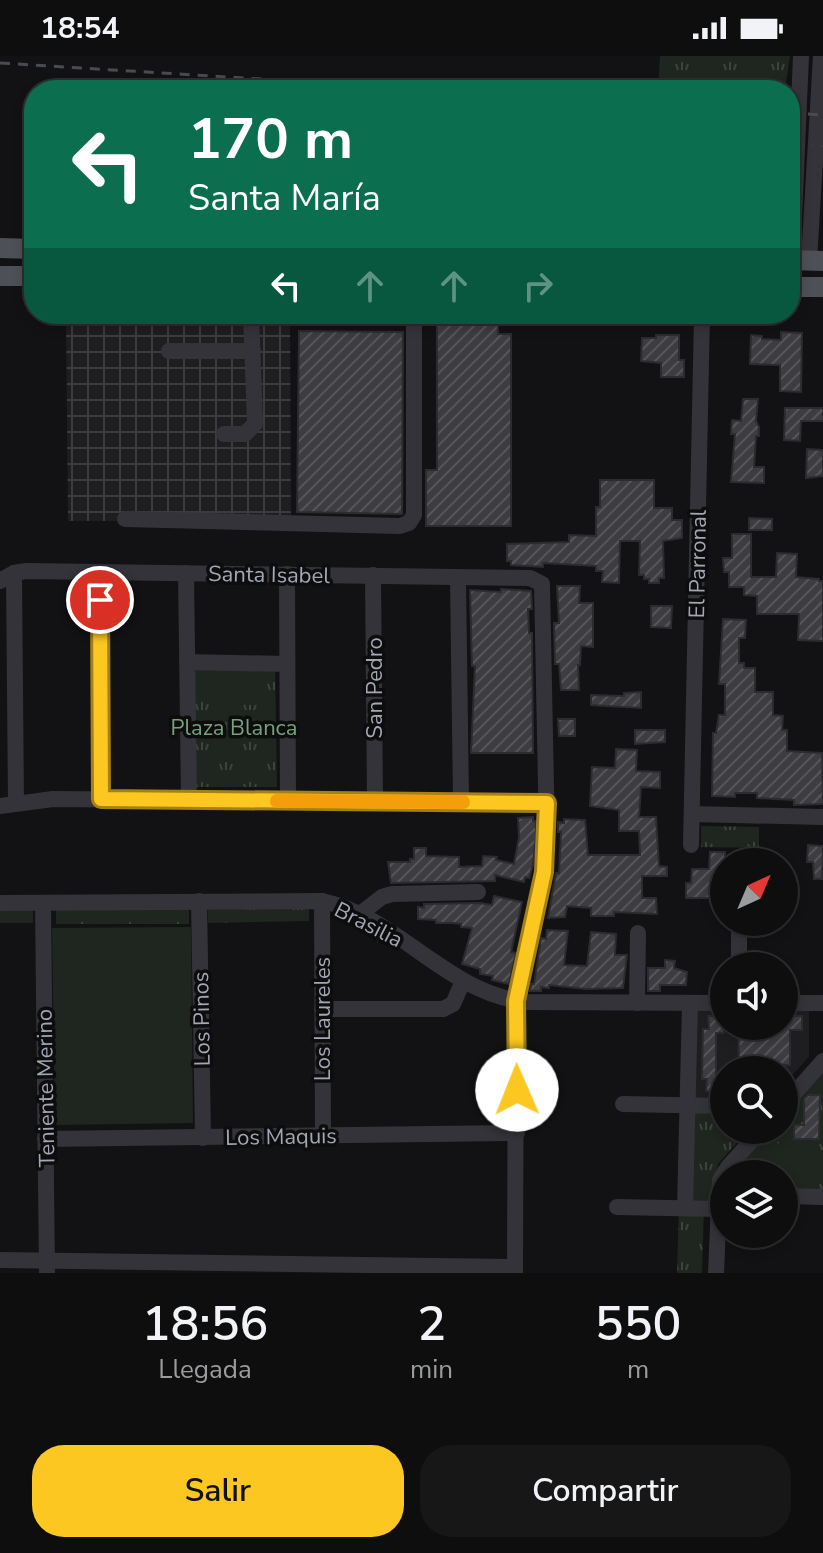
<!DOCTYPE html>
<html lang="es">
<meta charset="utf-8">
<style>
body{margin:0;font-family:"Nunito Sans",sans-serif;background:#171718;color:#f1f3f6;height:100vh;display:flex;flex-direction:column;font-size:30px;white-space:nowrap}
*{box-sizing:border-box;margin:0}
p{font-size:26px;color:#9b9c9e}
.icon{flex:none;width:44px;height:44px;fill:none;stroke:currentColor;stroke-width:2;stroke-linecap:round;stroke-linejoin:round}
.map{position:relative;height:1217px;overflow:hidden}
.sheet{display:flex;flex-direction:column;background:#0e0e0f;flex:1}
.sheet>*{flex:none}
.banner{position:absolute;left:24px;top:24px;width:776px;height:244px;border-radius:32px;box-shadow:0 4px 12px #0003,0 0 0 2px #2e2e2f;background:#0b6e4f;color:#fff;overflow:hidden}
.needle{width:52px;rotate:44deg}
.fabs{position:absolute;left:710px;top:792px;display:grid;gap:16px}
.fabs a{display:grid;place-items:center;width:88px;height:88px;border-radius:50%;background:#0e0e0f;box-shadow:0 4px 12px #0003,0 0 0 2px #2e2e2f;font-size:40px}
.pin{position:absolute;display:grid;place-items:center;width:68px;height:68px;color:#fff;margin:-34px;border:4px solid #fff;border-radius:50%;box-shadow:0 2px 8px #0007}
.me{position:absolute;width:88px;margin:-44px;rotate:359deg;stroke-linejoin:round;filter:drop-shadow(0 0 6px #0008)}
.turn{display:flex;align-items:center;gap:28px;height:168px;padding:0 32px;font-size:36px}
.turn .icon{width:104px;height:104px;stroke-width:2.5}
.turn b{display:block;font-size:56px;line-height:68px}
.lanes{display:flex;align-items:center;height:76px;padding:0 32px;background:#0003;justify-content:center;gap:40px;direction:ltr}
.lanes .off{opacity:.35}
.eta{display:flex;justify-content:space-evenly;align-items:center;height:136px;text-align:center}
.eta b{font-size:48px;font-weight:600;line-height:56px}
.action{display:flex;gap:16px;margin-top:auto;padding:16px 32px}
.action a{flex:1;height:92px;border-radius:32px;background:#fcc721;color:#111;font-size:32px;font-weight:600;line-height:92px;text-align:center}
.action a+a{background:#171718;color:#f1f3f6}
.status{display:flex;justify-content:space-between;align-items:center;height:56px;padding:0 40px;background:#0e0e0f;direction:ltr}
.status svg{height:22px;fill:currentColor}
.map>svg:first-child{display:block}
.built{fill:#1e1e21}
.industrial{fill:url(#industrial-grid)}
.grass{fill:url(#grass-tufts)}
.pitch{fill:#1e261f}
.building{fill:url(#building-hatch);stroke:#2c2c30;stroke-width:2}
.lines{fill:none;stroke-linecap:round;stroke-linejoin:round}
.minor{stroke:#333339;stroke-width:16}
.major{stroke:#4e5058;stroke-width:20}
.rail{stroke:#494b52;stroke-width:3;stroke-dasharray:10 8;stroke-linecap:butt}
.path-bridge{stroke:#383a40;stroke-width:2;stroke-dasharray:4 6;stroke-linecap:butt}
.route-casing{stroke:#a48115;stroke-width:20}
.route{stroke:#fcc721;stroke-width:14}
.slow{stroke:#f59e0b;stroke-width:14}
.labels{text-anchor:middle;stroke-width:7;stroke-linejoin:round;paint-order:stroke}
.street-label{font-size:22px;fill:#a2a6b5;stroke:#0d0d0e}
.park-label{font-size:22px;fill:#78a17e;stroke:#0d0d0e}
</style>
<div class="status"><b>18:54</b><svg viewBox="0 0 49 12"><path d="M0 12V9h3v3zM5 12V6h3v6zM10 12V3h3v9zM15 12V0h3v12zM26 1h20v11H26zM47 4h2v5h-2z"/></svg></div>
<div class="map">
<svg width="823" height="1217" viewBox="0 0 823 1217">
<defs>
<pattern id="industrial-grid" width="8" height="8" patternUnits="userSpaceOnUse" patternTransform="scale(2)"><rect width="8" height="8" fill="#1e1e21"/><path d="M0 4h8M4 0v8" fill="none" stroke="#3c3c3f"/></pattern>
<pattern id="grass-tufts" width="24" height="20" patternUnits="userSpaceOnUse" patternTransform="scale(2)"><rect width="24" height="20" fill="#1e261f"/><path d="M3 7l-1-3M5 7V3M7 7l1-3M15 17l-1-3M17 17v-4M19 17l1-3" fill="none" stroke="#3c423d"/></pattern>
<pattern id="building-hatch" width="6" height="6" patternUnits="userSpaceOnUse" patternTransform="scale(2)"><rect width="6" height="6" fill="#3c3c41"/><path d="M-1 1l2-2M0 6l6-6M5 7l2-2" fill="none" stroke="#55555a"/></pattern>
</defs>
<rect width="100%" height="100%" fill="#121214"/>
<polygon class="built" points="694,952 724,953 724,970 784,970 784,953 809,953 809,1001 784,1028 784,1014 724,1014 724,1047 694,1047"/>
<polygon class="industrial" points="66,258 290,258 291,465 68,465"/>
<g class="grass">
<polygon points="660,0 790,0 785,34 658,34"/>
<polygon points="275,610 277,731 192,731 191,611"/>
<polygon points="701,770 759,771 759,792 701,791"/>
<polygon points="309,852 309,865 208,867 208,854"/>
<rect x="0" y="854" width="33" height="13"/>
<rect x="56" y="854" width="133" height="14"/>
<polygon points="823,1012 823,1137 784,1136 784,1118 733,1118 770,1074 784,1074 784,1058"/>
<polygon points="693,1055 724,1055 724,1074 748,1074 718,1108 711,1149 690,1148"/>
<polygon points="679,1150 704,1151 702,1217 677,1217"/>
</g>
<g class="pitch">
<polygon points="207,617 263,617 263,649 206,648"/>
<polygon points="191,871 193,1067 55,1069 52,872"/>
<polygon points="761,1087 812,1088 811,1119 760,1118"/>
</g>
<g class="building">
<polygon points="437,269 498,269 498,278 511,278 511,470 426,470 426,414 437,414"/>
<polygon points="299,275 403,276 402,458 297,456"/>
<polygon points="781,276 802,277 801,336 780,335 780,309 750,308 751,279 762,280 762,283 781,284"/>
<polygon points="656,279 679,279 679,304 684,304 684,321 661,321 661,307 641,305 642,282 656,282"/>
<polygon points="743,343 758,343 756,365 759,371 759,380 756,380 754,411 764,411 764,427 731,426 735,378 731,378 732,364 741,365"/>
<polygon points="785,352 823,352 823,365 801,365 800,385 784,384"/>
<polygon points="807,393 823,394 823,420 806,422"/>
<polygon points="600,424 654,424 654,452 672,452 672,464 682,464 682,482 663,485 664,522 659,522 659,527 649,527 649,523 644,523 644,519 639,519 640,485 620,485 619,527 602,526 603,515 596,515 596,510 543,507 543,511 528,510 511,509 511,505 507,505 507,488 569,486 569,479 596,480 596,451 600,451"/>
<polygon points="749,462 772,463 772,474 749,474"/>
<polygon points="732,478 751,478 751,521 776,521 777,497 797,498 796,521 819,523 819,525 823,525 823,585 798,584 799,558 757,558 757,540 744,539 744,531 729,531 729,516 724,516 723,502 732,502"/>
<polygon points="557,530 580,530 579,547 593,547 593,591 581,590 580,609 578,609 579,634 561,634 559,608 555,608 554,567 559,567"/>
<polygon points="501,533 531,535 532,553 528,553 529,577 532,577 533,697 471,697 475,610 472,610 470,534 501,536"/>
<polygon points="651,550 672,550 671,572 651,571"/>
<polygon points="723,563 746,564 745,582 739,582 739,607 744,607 744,612 755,612 755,636 773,636 773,659 783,660 782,674 787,674 787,695 822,697 823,748 794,749 794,744 757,742 757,737 735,737 735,741 712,740 713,677 716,677 719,659 725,659 725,628 719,628"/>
<polygon points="641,636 641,652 591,649 591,639 624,640 624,637"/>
<polygon points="558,663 575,663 575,680 559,680"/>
<polygon points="635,674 665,674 665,686 635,688"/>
<polygon points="616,693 637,694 636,715 660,716 660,732 641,731 639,761 656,761 659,810 667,811 667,820 642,820 642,842 656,842 657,858 614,856 614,860 591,860 591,852 567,850 565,861 548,862 556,817 559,817 561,776 558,776 558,766 564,767 564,763 585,764 588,799 640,799 639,775 619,775 619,754 590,750 592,711 615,712"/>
<polygon points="533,761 533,765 536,765 536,780 533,809 529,822 525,821 524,826 495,819 495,825 391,827 388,806 410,806 410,803 414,803 414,792 426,792 426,800 459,801 459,811 482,810 483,800 497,801 496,804 514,808 519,781 518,762"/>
<polygon points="808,789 823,790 822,823 814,823 813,806 807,806"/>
<polygon points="710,796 725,796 724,842 686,842 686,827 691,827 692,813 709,813"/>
<polygon points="494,840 522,846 511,896 516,897 509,928 492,924 493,920 480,918 480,913 462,908 472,872 461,871 461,868 453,867 436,867 436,864 418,863 418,851 424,852 424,848 480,847 492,849"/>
<polygon points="547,874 568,875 564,909 587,910 591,876 616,878 615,899 627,899 623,932 586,933 549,929 549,932 541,931 541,935 530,935 531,928 534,928 541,882 546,883"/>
<polygon points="665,904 675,905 674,912 687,916 686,929 660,929 660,935 648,935 648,912 665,912"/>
<polygon points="708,960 724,960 724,977 716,977 716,1020 724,1020 724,1036 706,1035 707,1023 702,1023 703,973 709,973"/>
<polygon points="784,960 802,960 802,974 790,974 790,1009 739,1009 738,970 784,970"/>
<polygon points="808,1039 820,1039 819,1083 794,1083 794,1069 804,1069 804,1043"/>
</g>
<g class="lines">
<g class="minor">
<polyline points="809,205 821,0"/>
<polyline points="791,231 801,0"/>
<polyline points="169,295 253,295"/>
<polyline points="224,378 245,378 255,368 251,258"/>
<polyline points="125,463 400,470 409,467 414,459 414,258"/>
<polyline points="99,516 101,743"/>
<polyline points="14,517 16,748"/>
<polyline points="186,517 189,744"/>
<polyline points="287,518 288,745"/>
<polyline points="373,519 375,745"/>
<polyline points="458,521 461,746"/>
<polyline points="0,525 14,517 26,515 530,522 542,528 547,781 541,834 516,945 515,1217"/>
<polyline points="187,606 287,608"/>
<polyline points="0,750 53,743 547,747"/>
<polyline points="692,758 823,761"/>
<polyline points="691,789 702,258"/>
<polyline points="199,845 203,1082"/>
<polyline points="322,845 323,1080"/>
<path d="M 0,847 L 322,845 C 399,861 447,938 527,946 L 724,947"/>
<polyline points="43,847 47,1217"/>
<polyline points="360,858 382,841 392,838 478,836"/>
<polyline points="739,876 739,910"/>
<polyline points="637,947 638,877"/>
<polyline points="784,947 823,947"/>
<polyline points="322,953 443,953 453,948 463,925"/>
<polyline points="623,1048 724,1050"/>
<polyline points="784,1049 823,1005"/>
<polyline points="45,1083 517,1077"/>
<polyline points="784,1140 823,1141"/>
<polyline points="617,1151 717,1153"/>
<polyline points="685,1152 690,947"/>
<polyline points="0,1204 515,1211"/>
<polyline points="716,1217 720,1124 728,1111 761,1074"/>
</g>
<g class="major">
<polyline points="0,192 34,193"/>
<polyline points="790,204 823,205"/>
<polyline points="0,220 34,220"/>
<polyline points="790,231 823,231"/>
</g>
<g class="rail">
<polyline points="0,7 439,34"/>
<polyline points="790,57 823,59"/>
</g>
<polyline class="path-bridge" points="790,88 823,90"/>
</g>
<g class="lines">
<defs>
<polyline id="route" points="100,544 101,743 547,747 544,816 516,945 517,1034"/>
</defs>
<use href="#route" class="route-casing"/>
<use href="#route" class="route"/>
<polyline class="slow" points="277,745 463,746"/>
</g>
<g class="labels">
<g class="street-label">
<text transform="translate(697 508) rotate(-89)" y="8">El Parronal</text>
<text transform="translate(269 518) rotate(1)" y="8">Santa Isabel</text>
<text transform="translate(374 632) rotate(-90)" y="8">San Pedro</text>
<text transform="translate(369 868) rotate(27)" y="8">Brasilia</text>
<text transform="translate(201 963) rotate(-91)" y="8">Los Pinos</text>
<text transform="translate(322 963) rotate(-90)" y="8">Los Laureles</text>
<text transform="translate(45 1032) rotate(-91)" y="8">Teniente Merino</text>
<text transform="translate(281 1080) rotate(-1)" y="8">Los Maquis</text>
</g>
<g class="park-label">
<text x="234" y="679">Plaza Blanca</text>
</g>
</g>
</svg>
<div class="fabs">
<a><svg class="needle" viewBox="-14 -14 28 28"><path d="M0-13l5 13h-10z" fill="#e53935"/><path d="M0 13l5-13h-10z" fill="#9b9c9e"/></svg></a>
<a><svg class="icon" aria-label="sound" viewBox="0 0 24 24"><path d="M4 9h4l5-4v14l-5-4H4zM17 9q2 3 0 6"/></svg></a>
<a><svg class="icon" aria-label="search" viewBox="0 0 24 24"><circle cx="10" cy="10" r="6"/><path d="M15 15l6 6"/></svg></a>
<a><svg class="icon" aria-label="layers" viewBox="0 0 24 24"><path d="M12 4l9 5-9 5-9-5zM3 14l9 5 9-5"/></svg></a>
</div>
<div class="pin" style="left:100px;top:544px;background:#d93025"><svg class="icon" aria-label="arrive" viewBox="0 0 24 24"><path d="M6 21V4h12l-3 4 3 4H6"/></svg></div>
<svg class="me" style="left:517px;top:1034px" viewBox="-20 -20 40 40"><circle r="19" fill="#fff"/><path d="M0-13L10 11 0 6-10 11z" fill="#fcc721"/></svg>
<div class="banner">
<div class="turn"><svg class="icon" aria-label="left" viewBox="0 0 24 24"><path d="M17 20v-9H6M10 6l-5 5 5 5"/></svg><div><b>170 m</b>Santa María</div></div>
<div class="lanes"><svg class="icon" aria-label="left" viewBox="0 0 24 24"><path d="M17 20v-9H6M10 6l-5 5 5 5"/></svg><svg class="icon off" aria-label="ahead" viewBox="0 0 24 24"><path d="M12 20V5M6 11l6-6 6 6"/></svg><svg class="icon off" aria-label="ahead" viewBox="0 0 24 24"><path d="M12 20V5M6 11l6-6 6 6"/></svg><svg class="icon off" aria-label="right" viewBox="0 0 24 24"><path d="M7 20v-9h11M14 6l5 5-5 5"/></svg></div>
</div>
</div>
<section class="sheet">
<div class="eta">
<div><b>18:56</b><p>Llegada</p></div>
<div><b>2</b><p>min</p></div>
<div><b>550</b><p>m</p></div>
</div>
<div class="action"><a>Salir</a><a>Compartir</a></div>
</section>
